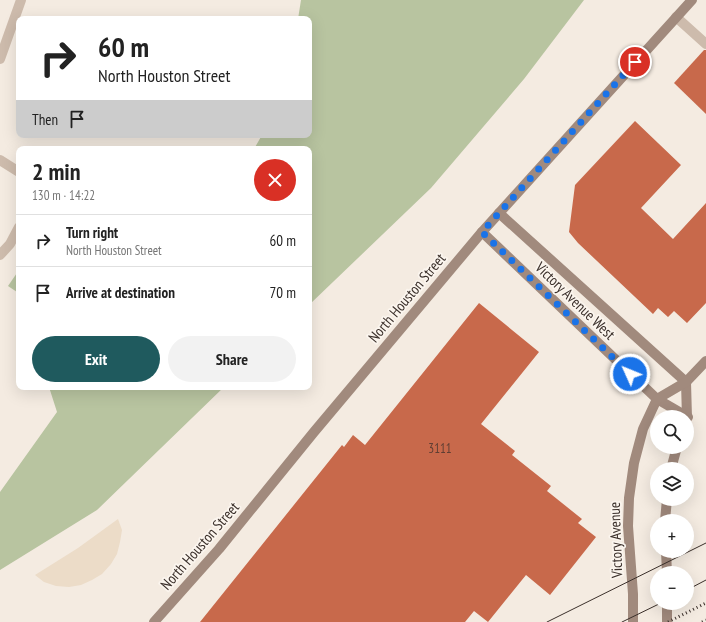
<!DOCTYPE html>
<meta charset="utf-8">
<style>
body{margin:0;font-family:"PT Sans Narrow",sans-serif;background:#f2f2f2;color:#222;height:100vh;display:flex;flex-direction:column;font-size:15px;white-space:nowrap}
*{box-sizing:border-box;margin:0}
p{font-size:13px;color:#767676}
.icon{flex:none;width:22px;height:22px;fill:none;stroke:currentColor;stroke-width:2;stroke-linecap:round;stroke-linejoin:round}
.map{position:relative;flex:1;overflow:hidden}
.drawer{position:absolute;left:16px;top:146px;width:296px;height:244px;display:flex;flex-direction:column;background:#fff;border-radius:8px;box-shadow:0 4px 16px #0002}
.drawer>*{flex:none}
.hud{position:absolute;left:16px;top:16px;width:296px;height:122px;border-radius:8px;box-shadow:0 4px 16px #0002;background:#fff;color:#222;overflow:hidden}
.controls{position:absolute;left:650px;top:410px;display:grid;gap:8px}
.controls a{display:grid;place-items:center;width:44px;height:44px;border-radius:50%;background:#fff;box-shadow:0 4px 16px #0002;font-size:20px}
.pin{position:absolute;display:grid;place-items:center;width:34px;height:34px;color:#fff;margin:-17px;border:2px solid #fff;border-radius:50%;box-shadow:0 1px 4px #0007}
.me{position:absolute;width:44px;margin:-22px;rotate:314deg;stroke-linejoin:round;filter:drop-shadow(0 0 3px #0008)}
.turn{display:flex;align-items:center;gap:14px;height:84px;padding:0 16px;font-size:18px}
.turn .icon{width:52px;height:52px;stroke-width:2.5}
.turn b{display:block;font-size:28px;line-height:34px}
.then{display:flex;align-items:center;height:38px;padding:0 16px;background:#0003;gap:8px;font-size:15px}
.round{display:grid;place-items:center;flex:none;width:42px;height:42px;border-radius:21px;background:#f2f2f2}
.head{display:flex;align-items:center;justify-content:space-between;height:68px;padding:0 16px}
h1{font-size:24px;font-weight:600;line-height:30px}
.primary-button{display:flex;gap:8px;margin-top:auto;padding:8px 16px}
.primary-button a{flex:1;height:46px;border-radius:24px;background:#1f5a5e;color:#fff;font-size:16px;font-weight:600;line-height:46px;text-align:center}
.primary-button a+a{background:#f2f2f2;color:#222}
ul{padding:0;list-style:none}
li{display:flex;align-items:center;gap:12px;height:52px;padding:0 16px;border-top:1px solid #e0e0e0}
li div{flex:1}
li b{display:block;font-size:15px}
li em{font-style:normal}
.map>svg:first-child{display:block}
.green{fill:#b8c4a0}
.plaza{fill:#ecdcc8}
.building{fill:#c8694b}
.lines{fill:none;stroke-linecap:round;stroke-linejoin:round}
.lane{stroke:#cdbbac;stroke-width:10}
.secondary{stroke:#a18a7d;stroke-width:10}
.tram{stroke:#3b302b;stroke-width:1}
.rail{stroke:#3b302b;stroke-width:3;stroke-dasharray:1 3;stroke-linecap:butt}
.route{stroke:#1a73e8;stroke-width:7;stroke-dasharray:0 12.6}
.labels{text-anchor:middle;stroke-width:3.5;stroke-linejoin:round;paint-order:stroke}
.number-label{font-size:13px;fill:#5e3e33}
.street-label{font-size:15px;fill:#3b302b;stroke:#fbf5ee}
</style>
<div class="map">
<svg width="706" height="622" viewBox="0 0 706 622">
<rect width="100%" height="100%" fill="#f4ebe1"/>
<g class="green">
<polygon points="301,0 584,0 524,79 431,188 309,305 309,149 254,149 262,135 309,135 309,19 298,19"/>
<polygon points="19,270 19,298 17,292 8,286"/>
<polygon points="49,387 224,387 97,510 0,570 0,492 57,412"/>
</g>
<polygon class="plaza" points="118,519 122,530 120,542 117,554 111,564 102,574 92,580 81,585 69,587 56,586 44,582 35,575 78,548"/>
<g class="building">
<polygon points="704,50 706,50 706,114 674,83"/>
<polygon points="635,121 681,165 641,208 673,239 706,203 706,303 687,323 674,311 668,317 658,308 653,314 578,243 569,232 575,185"/>
<polygon points="479,303 539,352 481,424 515,451 512,455 551,486 547,491 582,519 578,523 596,537 550,595 526,575 488,622 474,611 465,622 200,622 342,445 344,447 353,435 365,445"/>
</g>
<g class="lines">
<g class="lane">
<polyline points="676,17 706,44"/>
<polyline points="0,59 21,0"/>
<polyline points="0,160 19,172"/>
<polyline points="0,255 10,244 19,227"/>
</g>
<g class="secondary">
<polyline points="499,213 686,382"/>
<polyline points="482,232 657,399 688,417"/>
<polyline points="686,382 687,418"/>
<polyline points="671,469 677,447"/>
<polyline points="665,521 667,499"/>
<polyline points="666,551 667,573"/>
<polyline points="154,622 219,549 314,432 482,232 692,0"/>
<polyline points="633,622 633,594 628,526 629,498 634,463 643,429 657,399 686,382 706,361"/>
<polyline points="667,622 667,603"/>
</g>
<g class="tram">
<polyline points="687,590 706,580"/>
<polyline points="547,622 706,543"/>
<polyline points="622,622 661,603"/>
</g>
<g class="rail">
<polyline points="668,622 706,603"/>
<polyline points="702,622 706,620"/>
</g>
</g>
<g class="lines">
<polyline class="route" points="630,374 482,232 635,62"/>
</g>
<g class="labels">
<g class="number-label">
<text x="440" y="453">3111</text>
</g>
<g class="street-label">
<text transform="translate(407 298) rotate(-50)" y="5">North Houston Street</text>
<text transform="translate(575 301) rotate(44)" y="5">Victory Avenue West</text>
<text transform="translate(616 540) rotate(-92)" y="5">Victory Avenue</text>
<text transform="translate(200 546) rotate(-49)" y="5">North Houston Street</text>
</g>
</g>
</svg>
<div class="controls">
<a><svg class="icon" aria-label="search" viewBox="0 0 24 24"><circle cx="10" cy="10" r="6"/><path d="M15 15l6 6"/></svg></a>
<a><svg class="icon" aria-label="layers" viewBox="0 0 24 24"><path d="M12 4l9 5-9 5-9-5zM3 14l9 5 9-5"/></svg></a>
<a>+</a>
<a>−</a>
</div>
<div class="pin" style="left:635px;top:62px;background:#d93025"><svg class="icon" aria-label="arrive" viewBox="0 0 24 24"><path d="M6 21V4h12l-3 4 3 4H6"/></svg></div>
<svg class="me" style="left:630px;top:374px" viewBox="-20 -20 40 40"><circle r="17" fill="#1a73e8" stroke="#fff" stroke-width="3"/><path d="M0-11L8 9 0 5-8 9z" fill="#fff"/></svg>
<div class="hud">
<div class="turn"><svg class="icon" aria-label="right" viewBox="0 0 24 24"><path d="M7 20v-9h11M14 6l5 5-5 5"/></svg><div><b>60 m</b>North Houston Street</div></div>
<div class="then">Then<svg class="icon" aria-label="arrive" viewBox="0 0 24 24"><path d="M6 21V4h12l-3 4 3 4H6"/></svg></div>
</div>
<section class="drawer">
<div class="head"><div><h1>2 min</h1><p>130 m · 14:22</p></div><a class="round" style="background:#d93025;color:#fff"><svg class="icon" aria-label="close" viewBox="0 0 24 24"><path d="M6 6l12 12M18 6L6 18"/></svg></a></div>
<ul>
<li><svg class="icon" aria-label="right" viewBox="0 0 24 24"><path d="M7 20v-9h11M14 6l5 5-5 5"/></svg><div><b>Turn right</b><p>North Houston Street</p></div><em>60 m</em></li>
<li><svg class="icon" aria-label="arrive" viewBox="0 0 24 24"><path d="M6 21V4h12l-3 4 3 4H6"/></svg><div><b>Arrive at destination</b></div><em>70 m</em></li>
</ul>
<div class="primary-button"><a>Exit</a><a>Share</a></div>
</section>
</div>
